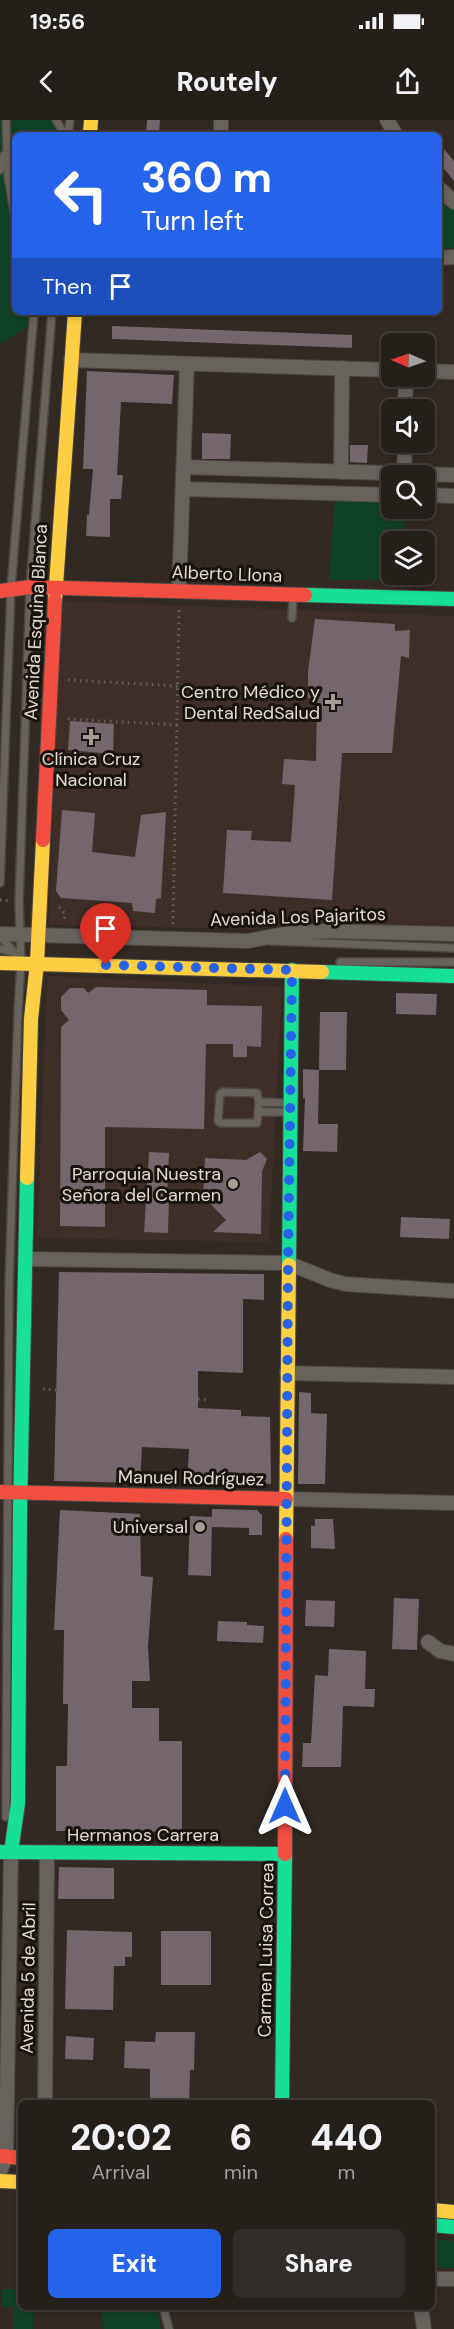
<!DOCTYPE html>
<meta charset="utf-8">
<style>
body{margin:0;font-family:"DM Sans",sans-serif;background:#312c27;color:#f1f3f6;height:100vh;display:flex;flex-direction:column;font-size:22px;white-space:nowrap}
*{box-sizing:border-box;margin:0}
p{font-size:20px;color:#a3a2a2}
.icon{flex:none;width:33px;height:33px;fill:none;stroke:currentColor;stroke-width:2;stroke-linecap:round;stroke-linejoin:round}
.map{position:relative;flex:1;overflow:hidden}
.details{position:absolute;left:18px;top:1980px;width:417px;height:210px;display:flex;flex-direction:column;background:#251f1a;border-radius:9px;box-shadow:0 3px 9px #0003,0 0 0 2px #423d39}
.details>*{flex:none}
.hud{position:absolute;left:12px;top:12px;width:430px;height:183px;border-radius:9px;box-shadow:0 3px 9px #0003,0 0 0 2px #423d39;background:#2563eb;color:#fff;overflow:hidden}
.needle{width:39px;rotate:272deg}
.buttons{position:absolute;left:381px;top:213px;display:grid;gap:12px}
.buttons a{display:grid;place-items:center;width:54px;height:54px;border-radius:9px;background:#251f1a;box-shadow:0 3px 9px #0003,0 0 0 2px #423d39;font-size:30px}
.pin{position:absolute;display:grid;place-items:center;width:51px;height:51px;color:#fff;margin:-62px -26px;border-radius:50% 50% 50% 0;rotate:-45deg;box-shadow:0 0 6px #0007}
.pin .icon{rotate:45deg}
.me{position:absolute;width:66px;margin:-33px;rotate:0deg;stroke-linejoin:round;filter:drop-shadow(0 0 4px #0008)}
.turn{display:flex;align-items:center;gap:21px;height:126px;padding:0 30px;font-size:27px}
.turn .icon{width:78px;height:78px;stroke-width:2.5}
.turn b{display:block;font-size:42px;line-height:51px}
.then{display:flex;align-items:center;height:57px;padding:0 30px;background:#0003;gap:12px;font-size:22px}
.eta{display:flex;justify-content:space-evenly;align-items:center;height:102px;text-align:center}
.eta b{font-size:36px;font-weight:800;line-height:42px}
.cta{display:flex;gap:12px;margin-top:auto;padding:12px 30px}
.cta a{flex:1;height:69px;border-radius:9px;background:#2563eb;color:#fff;font-size:24px;font-weight:800;line-height:69px;text-align:center}
.cta a+a{background:#312c27;color:#f1f3f6}
.status{display:flex;justify-content:space-between;align-items:center;height:42px;padding:0 30px;background:#251f1a;direction:ltr}
.status svg{height:16px;fill:currentColor}
header{display:flex;justify-content:space-between;align-items:center;height:78px;padding:0 30px;background:#251f1a;font-size:27px;font-weight:800}
.map>svg:first-child{display:block}
.commercial{fill:#3f2e27}
.green{fill:#0f4126}
.building{fill:#74666c}
.lines{fill:none;stroke-linecap:round;stroke-linejoin:round}
.lane-casing{stroke:#4d4640;stroke-width:10}
.street-casing{stroke:#4d4640;stroke-width:16}
.fast-casing{stroke:#4d4640;stroke-width:16}
.slow-casing{stroke:#4d4640;stroke-width:16}
.jam-casing{stroke:#4d4640;stroke-width:16}
.path{stroke:#68625e;stroke-width:3;stroke-dasharray:1.5 4.5;stroke-linecap:butt}
.lane{stroke:#68625d;stroke-width:7}
.street{stroke:#68625d;stroke-width:14}
.fast{stroke:#16e098;stroke-width:14}
.slow{stroke:#ffcf43;stroke-width:14}
.jam{stroke:#f24e42;stroke-width:14}
.route{stroke:#2563eb;stroke-width:10;stroke-dasharray:0 18}
.poi-dot{fill:#a59d95;stroke:#19130d;stroke-width:2}
.labels{text-anchor:middle;stroke-width:6;stroke-linejoin:round;paint-order:stroke}
.street-label{font-size:18px;fill:#e4dbd3;stroke:#19130d}
.poi-label{font-size:18px;fill:#e4dbd3;stroke:#19130d;text-anchor:end}
</style>
<div class="status"><b>19:56</b><svg viewBox="0 0 49 12"><path d="M0 12V9h3v3zM5 12V6h3v6zM10 12V3h3v9zM15 12V0h3v12zM26 1h20v11H26zM47 4h2v5h-2z"/></svg></div>
<header><svg class="icon" aria-label="back" viewBox="0 0 24 24"><path d="M15 5l-7 7 7 7"/></svg>Routely<svg class="icon" aria-label="share" viewBox="0 0 24 24"><path d="M12 15V3M7 8l5-5 5 5M5 13v7h14v-7"/></svg></header>
<div class="map">
<svg width="454" height="2209" viewBox="0 0 454 2209">
<rect width="100%" height="100%" fill="#312922"/>
<g class="commercial">
<polygon points="60,481 454,496 454,810 326,803 251,809 49,805"/>
<polygon points="47,856 282,867 269,1122 37,1118"/>
</g>
<g class="green">
<polygon points="0,0 62,0 59,15 15,15 15,192 31,192 27,207 0,224"/>
<polygon points="440,72 454,86 454,128 440,130"/>
<polygon points="335,378 391,381 392,388 405,389 404,421 392,422 392,454 403,455 402,460 329,460"/>
<polygon points="432,2119 454,2121 454,2148 435,2147"/>
<polygon points="2,2169 21,2169 21,2187 33,2187 33,2209 13,2209 13,2187 1,2186"/>
<polygon points="101,2187 156,2187 161,2209 103,2209"/>
</g>
<g class="building">
<polygon points="147,0 160,0 159,15 146,15"/>
<polygon points="440,24 454,41 454,61 440,44"/>
<polygon points="112,206 352,215 352,228 112,219"/>
<polygon points="87,251 174,255 172,284 121,282 117,355 123,355 121,379 110,379 110,417 86,416 87,395 89,395 93,349 83,349"/>
<polygon points="202,313 231,314 230,339 202,339"/>
<polygon points="350,325 368,325 367,343 350,342"/>
<polygon points="315,499 395,504 395,511 410,510 409,538 401,536 392,633 342,633 332,780 223,773 227,710 252,711 251,720 291,722 295,665 282,664 284,639 316,641 317,578 308,578 308,551"/>
<polygon points="70,601 114,604 113,634 68,630"/>
<polygon points="62,690 95,693 92,732 135,737 141,695 166,692 161,778 156,779 155,793 133,791 132,783 61,778 56,771"/>
<polygon points="96,867 207,870 207,885 262,886 261,927 247,926 247,937 233,937 233,924 206,924 204,1009 105,1007 105,1107 60,1106 61,907 69,900 61,890 61,877 70,868 84,868 88,873"/>
<polygon points="396,873 437,874 436,895 396,894"/>
<polygon points="320,892 347,892 346,950 319,950"/>
<polygon points="303,949 319,950 318,1004 338,1004 337,1032 303,1031 305,978 303,978"/>
<polygon points="149,1032 169,1033 167,1077 169,1077 168,1113 144,1112"/>
<polygon points="260,1032 267,1039 262,1051 261,1114 213,1112 226,1100 203,1076 205,1038 246,1040"/>
<polygon points="401,1097 450,1099 449,1119 400,1117"/>
<polygon points="59,1152 264,1154 264,1180 243,1179 243,1253 198,1251 198,1288 241,1290 241,1296 270,1297 271,1364 187,1363 189,1329 142,1327 140,1363 54,1361"/>
<polygon points="299,1272 311,1273 311,1293 327,1294 325,1364 298,1364"/>
<polygon points="212,1389 257,1390 262,1395 262,1415 249,1415 249,1408 212,1407"/>
<polygon points="60,1390 140,1394 141,1456 153,1457 148,1527 150,1561 132,1561 132,1588 159,1588 159,1621 182,1621 182,1712 56,1711 56,1646 67,1646 68,1584 63,1584 64,1510 54,1510"/>
<polygon points="190,1396 212,1397 211,1456 188,1455"/>
<polygon points="315,1399 333,1399 335,1429 311,1428 311,1406 315,1406"/>
<polygon points="394,1478 419,1479 417,1530 392,1529"/>
<polygon points="306,1480 335,1481 334,1507 305,1506"/>
<polygon points="218,1501 247,1502 247,1505 264,1506 263,1523 217,1521"/>
<polygon points="329,1529 366,1531 365,1569 375,1569 374,1587 343,1586 341,1647 302,1647 303,1623 311,1623 315,1555 328,1556"/>
<polygon points="59,1747 114,1748 114,1779 58,1779"/>
<polygon points="67,1810 132,1812 132,1837 125,1837 125,1846 114,1846 113,1890 65,1889"/>
<rect x="161" y="1811" width="50" height="54"/>
<polygon points="156,1912 195,1912 194,1950 190,1950 189,1983 150,1983 150,1949 124,1948 125,1921 155,1922"/>
<polygon points="66,1916 94,1918 93,1940 65,1939"/>
</g>
<g class="lines">
<defs>
<g id="lane">
<polyline points="6,0 8,57 15,97"/>
<polyline points="56,0 65,15"/>
<polyline points="68,15 70,0"/>
<polyline points="0,50 4,35"/>
<polyline points="292,498 293,477"/>
<polyline points="0,763 11,468 34,192"/>
<polyline points="0,816 15,833"/>
<polyline points="271,821 454,828"/>
<polyline points="0,829 20,834"/>
<polyline points="340,842 454,842"/>
<polygon points="223,972 257,973 259,982 257,1003 221,1003 218,1001 220,974"/>
<polyline points="259,982 289,983"/>
<polyline points="258,992 290,992"/>
<polyline points="6,1697 9,1164 18,891 21,843 19,781 30,467 52,192"/>
<polyline points="163,2187 169,2209"/>
</g>
<g id="street">
<polyline points="387,0 396,15"/>
<polyline points="221,15 221,0"/>
<polyline points="440,69 454,82"/>
<polyline points="440,138 454,137"/>
<polyline points="71,240 392,250"/>
<polyline points="424,251 454,252"/>
<polyline points="405,290 406,256"/>
<polyline points="184,347 454,355"/>
<polyline points="341,352 342,248"/>
<polyline points="404,354 405,322"/>
<polyline points="183,369 392,375"/>
<polyline points="424,375 454,376"/>
<polyline points="179,471 187,244"/>
<polyline points="0,814 248,821 290,813 325,811 454,814"/>
<polyline points="25,1139 288,1143 330,1160 345,1164 454,1171"/>
<polyline points="287,1253 454,1257"/>
<polyline points="286,1379 454,1383"/>
<polyline points="428,1522 440,1531 454,1534"/>
<polyline points="45,1983 47,1732"/>
<polyline points="0,2051 6,2037 11,1732"/>
<polyline points="432,2159 454,2159"/>
<polyline points="421,2187 424,2209"/>
</g>
<g id="fast">
<polyline points="305,475 454,479"/>
<polyline points="322,852 454,856"/>
<polyline points="289,1145 292,850"/>
<polyline points="0,1732 285,1734 282,1983"/>
<polyline points="11,1732 18,1683 20,1391 27,1058"/>
<polyline points="432,2105 454,2107"/>
</g>
<g id="slow">
<polyline points="90,15 91,0"/>
<polyline points="55,480 75,192"/>
<polyline points="0,843 322,852"/>
<polyline points="27,1058 31,899 37,843 43,720"/>
<polyline points="286,1419 289,1145"/>
<polyline points="0,2061 21,2062"/>
<polyline points="432,2090 454,2092"/>
</g>
<g id="jam">
<polyline points="0,471 30,467 305,475"/>
<polyline points="43,720 55,480"/>
<polyline points="0,1372 286,1379"/>
<polyline points="285,1734 286,1419"/>
<polyline points="0,2036 21,2038"/>
</g>
</defs>
<use href="#lane" class="lane-casing"/>
<use href="#street" class="street-casing"/>
<use href="#fast" class="fast-casing"/>
<use href="#slow" class="slow-casing"/>
<use href="#jam" class="jam-casing"/>
<g class="path">
<polyline points="68,560 178,566"/>
<polyline points="68,599 177,605"/>
<polyline points="0,780 10,781"/>
<polyline points="59,787 65,794 64,802"/>
<polyline points="173,804 179,490"/>
<polyline points="43,1269 56,1270"/>
<polyline points="198,1279 207,1280"/>
</g>
<use href="#lane" class="lane"/>
<use href="#street" class="street"/>
<use href="#fast" class="fast"/>
<use href="#slow" class="slow"/>
<use href="#jam" class="jam"/>
</g>
<g class="lines">
<polyline class="route" points="106,845 292,850 288,1143 285,1686"/>
</g>
<g class="poi-dot">
<path d="M330 573h6v6h6v6h-6v6h-6v-6h-6v-6h6z"/>
<path d="M88 608h6v6h6v6h-6v6h-6v-6h-6v-6h6z"/>
<circle cx="233" cy="1064" r="6"/>
<circle cx="200" cy="1407" r="6"/>
</g>
<g class="labels">
<g class="street-label">
<text transform="translate(227 454) rotate(2)" y="6">Alberto Llona</text>
<text transform="translate(36 502) rotate(-87)" y="6">Avenida Esquina Blanca</text>
<text transform="translate(298 797) rotate(-2)" y="6">Avenida Los Pajaritos</text>
<text transform="translate(191 1358) rotate(1)" y="6">Manuel Rodríguez</text>
<text x="143" y="1721">Hermanos Carrera</text>
<text transform="translate(266 1830) rotate(-89)" y="6">Carmen Luisa Correa</text>
<text transform="translate(28 1858) rotate(-89)" y="6">Avenida 5 de Abril</text>
</g>
<g class="poi-label">
<text x="320" y="578">Centro Médico y<tspan x="320" dy="21">Dental RedSalud</tspan></text>
<text x="91" y="645" text-anchor="middle">Clínica Cruz<tspan x="91" dy="21">Nacional</tspan></text>
<text x="221" y="1060">Parroquia Nuestra<tspan x="221" dy="21">Señora del Carmen</tspan></text>
<text x="188" y="1413">Universal</text>
</g>
</g>
</svg>
<div class="buttons">
<a><svg class="needle" viewBox="-14 -14 28 28"><path d="M0-13l5 13h-10z" fill="#e53935"/><path d="M0 13l5-13h-10z" fill="#a3a2a2"/></svg></a>
<a><svg class="icon" aria-label="sound" viewBox="0 0 24 24"><path d="M4 9h4l5-4v14l-5-4H4zM17 9q2 3 0 6"/></svg></a>
<a><svg class="icon" aria-label="search" viewBox="0 0 24 24"><circle cx="10" cy="10" r="6"/><path d="M15 15l6 6"/></svg></a>
<a><svg class="icon" aria-label="layers" viewBox="0 0 24 24"><path d="M12 4l9 5-9 5-9-5zM3 14l9 5 9-5"/></svg></a>
</div>
<div class="pin" style="left:106px;top:845px;background:#d93025"><svg class="icon" aria-label="arrive" viewBox="0 0 24 24"><path d="M6 21V4h12l-3 4 3 4H6"/></svg></div>
<svg class="me" style="left:285px;top:1686px" viewBox="-20 -20 40 40"><path d="M0-17L14 15 0 8-14 15z" fill="#2563eb" stroke="#fff" stroke-width="4"/></svg>
<div class="hud">
<div class="turn"><svg class="icon" aria-label="left" viewBox="0 0 24 24"><path d="M17 20v-9H6M10 6l-5 5 5 5"/></svg><div><b>360 m</b>Turn left</div></div>
<div class="then">Then<svg class="icon" aria-label="arrive" viewBox="0 0 24 24"><path d="M6 21V4h12l-3 4 3 4H6"/></svg></div>
</div>
<section class="details">
<div class="eta">
<div><b>20:02</b><p>Arrival</p></div>
<div><b>6</b><p>min</p></div>
<div><b>440</b><p>m</p></div>
</div>
<div class="cta"><a>Exit</a><a>Share</a></div>
</section>
</div>
